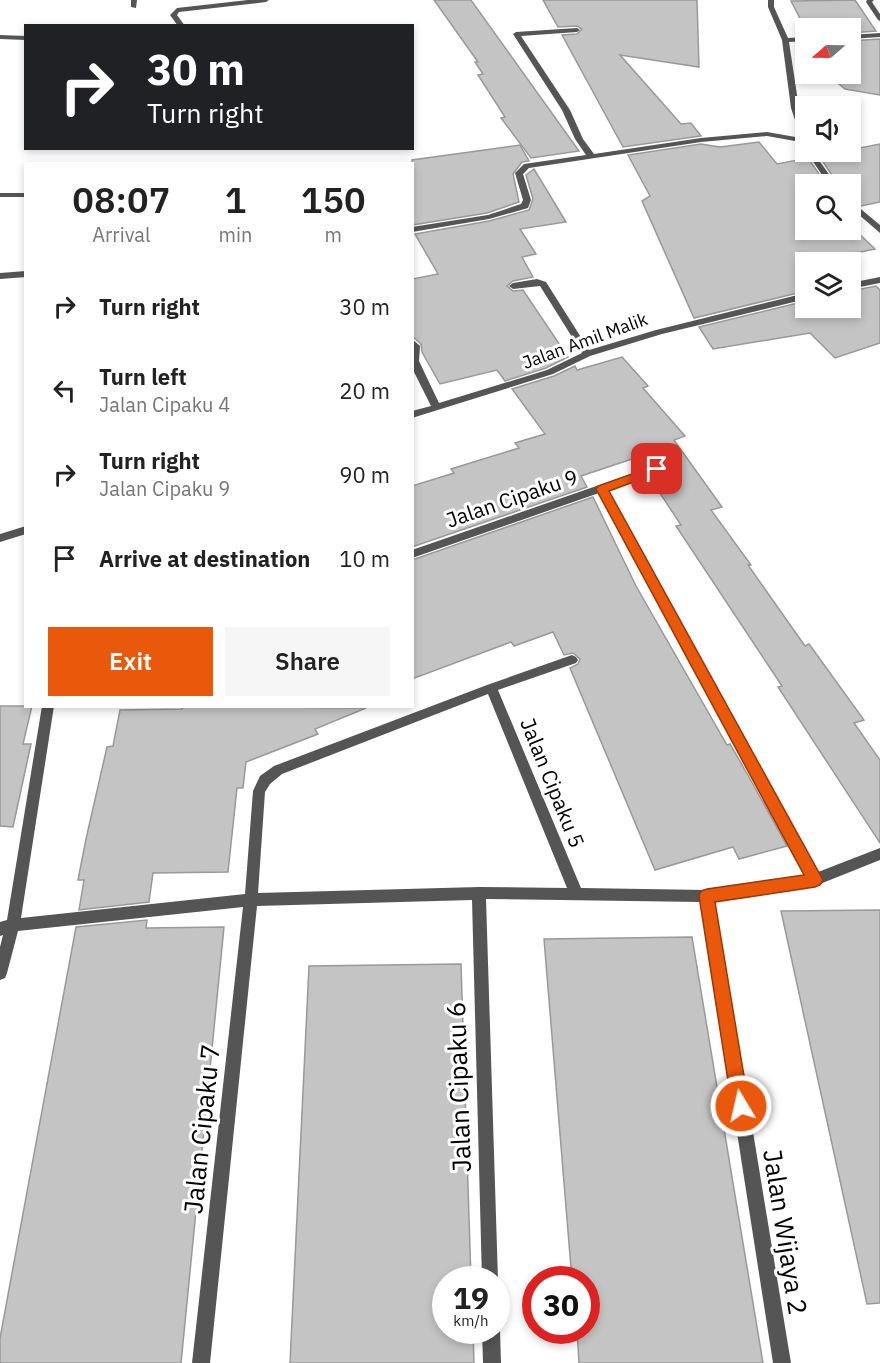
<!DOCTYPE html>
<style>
body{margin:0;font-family:"IBM Plex Sans",sans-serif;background:#f6f6f6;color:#222;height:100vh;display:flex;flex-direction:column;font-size:22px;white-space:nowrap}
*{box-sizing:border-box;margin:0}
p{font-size:20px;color:#767676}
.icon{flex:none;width:33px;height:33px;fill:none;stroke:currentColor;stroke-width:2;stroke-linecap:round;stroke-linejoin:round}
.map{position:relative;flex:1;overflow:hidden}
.details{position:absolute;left:24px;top:162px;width:390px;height:546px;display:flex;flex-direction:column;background:#fff;border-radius:0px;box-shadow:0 3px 9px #0003}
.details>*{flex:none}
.guide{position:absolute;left:24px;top:24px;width:390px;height:126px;border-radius:0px;box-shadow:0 3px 9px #0003;background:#202124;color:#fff;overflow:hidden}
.needle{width:39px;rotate:250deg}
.controls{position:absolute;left:795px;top:18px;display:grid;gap:12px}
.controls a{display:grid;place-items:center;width:66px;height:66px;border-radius:0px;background:#fff;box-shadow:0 3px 9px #0003;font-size:30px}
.speed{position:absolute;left:432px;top:1266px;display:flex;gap:12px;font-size:30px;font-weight:700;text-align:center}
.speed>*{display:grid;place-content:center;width:78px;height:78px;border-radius:50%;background:#fff;box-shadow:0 3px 9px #0003;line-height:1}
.speed small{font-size:15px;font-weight:400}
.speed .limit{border:9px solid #d22;background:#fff;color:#111}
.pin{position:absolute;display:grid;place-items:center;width:51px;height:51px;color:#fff;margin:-26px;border-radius:12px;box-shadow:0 3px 9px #0006}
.me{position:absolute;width:66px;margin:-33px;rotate:351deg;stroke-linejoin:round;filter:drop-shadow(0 0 4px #0008)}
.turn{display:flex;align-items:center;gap:21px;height:126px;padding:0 24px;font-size:27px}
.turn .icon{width:78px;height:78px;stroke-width:2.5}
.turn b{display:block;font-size:42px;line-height:51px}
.eta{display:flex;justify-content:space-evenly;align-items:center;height:102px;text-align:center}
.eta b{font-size:36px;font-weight:600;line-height:42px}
.cta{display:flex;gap:12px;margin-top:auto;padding:12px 24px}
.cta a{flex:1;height:69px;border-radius:0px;background:#ea580c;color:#fff;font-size:24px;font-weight:600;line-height:69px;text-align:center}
.cta a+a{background:#f6f6f6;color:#222}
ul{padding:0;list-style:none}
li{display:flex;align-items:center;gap:18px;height:84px;padding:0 24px}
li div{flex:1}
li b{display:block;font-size:22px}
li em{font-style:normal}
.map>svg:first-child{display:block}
.building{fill:#c4c4c4;stroke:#999;stroke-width:1.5}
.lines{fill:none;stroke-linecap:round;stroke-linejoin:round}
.minor{fill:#555;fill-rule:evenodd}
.route{fill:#ea580c;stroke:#983908;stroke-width:1.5}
.labels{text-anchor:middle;stroke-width:6;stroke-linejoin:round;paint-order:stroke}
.far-street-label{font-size:18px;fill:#000;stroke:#fff}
.street-label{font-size:21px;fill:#000;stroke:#fff}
.near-street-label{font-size:26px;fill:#000;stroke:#fff}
</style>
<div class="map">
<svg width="880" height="1363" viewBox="0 0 880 1363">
<rect width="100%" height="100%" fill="#fff"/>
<g class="building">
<polygon points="434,0 471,0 579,151 531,158 501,118 505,117 478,75 483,74 475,62 478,62"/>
<polygon points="543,0 697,0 699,67 620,55 681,124 691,123 701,136 623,147 562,35 577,34 582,29 577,26 558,27"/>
<polygon points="855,0 876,31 850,33 850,28 806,30 791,1"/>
<polygon points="880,39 880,95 845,89 827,74 819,74 850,74 850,41"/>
<polygon points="759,142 777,164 808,158 826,184 806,184 806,230 850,230 850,225 875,249 841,256 848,262 806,262 806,291 694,318 642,201 650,196 628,155 701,144 720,147"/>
<polygon points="880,144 880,202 861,206 850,198 850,184 838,184 819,156"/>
<polygon points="520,145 529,161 522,162 513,174 519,202 487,213 412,225 412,160"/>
<polygon points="534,169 566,222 520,229 536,254 522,257 533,277 513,281 507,286 513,291 523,290 568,357 546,368 505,381 497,370 440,384 422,352 421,344 412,336 412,279 438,274 415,234 489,221 529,210 533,199 526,175"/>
<polygon points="876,286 880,290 880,343 835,358 810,333 713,349 699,327 806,301 806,308 850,308 850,291"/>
<polygon points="622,357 648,386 643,388 685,436 674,440 722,507 711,510 751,565 748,565 805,646 809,644 864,720 854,723 880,760 880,843 778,687 782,686 676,526 681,525 650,478 663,473 662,464 642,468 635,458 581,476 587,487 412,547 412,486 454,473 451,469 519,448 515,443 545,434 512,389 554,376 575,366 577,370"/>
<polygon points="593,497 636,586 727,745 730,744 749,777 787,846 739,859 733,847 655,870 570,668 578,664 580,659 573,653 564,655 553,632 514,646 511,642 412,679 412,560"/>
<polygon points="0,706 32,706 23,744 31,744 13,827 0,826"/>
<polygon points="181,706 366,708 315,729 318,734 246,762 243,788 237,788 228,872 153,873 149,902 79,910 84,880 78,880 86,839 107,747 113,746 120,710 182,709"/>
<polygon points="880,910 880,1303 867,1304 781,911"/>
<polygon points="147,920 146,928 224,927 181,1363 0,1363 0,1338 76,927"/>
<polygon points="692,937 763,1363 579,1363 577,1330 586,1330 586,1280 572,1280 544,939"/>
<polygon points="461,964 471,1280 446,1280 446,1330 473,1330 474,1363 290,1363 309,966"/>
</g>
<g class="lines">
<g class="minor">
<polygon points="131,0 137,0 136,8 131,7"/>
<polygon points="248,0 269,0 266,2 179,12 177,15 185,26 178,26 170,15 177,8"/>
<polygon points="768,0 774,0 774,7 788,38 806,37 806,41 789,42 799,108 806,128 806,143 767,136 701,142 529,168 523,174 531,200 528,208 489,219 412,232 412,227 488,215 521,204 523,200 515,173 524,164 586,155 575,139 562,110 513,34 516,32 577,28 580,30 577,32 521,36 570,110 583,139 594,154 701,138 767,132 801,138 791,108 782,40 768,7"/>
<polygon points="867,0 874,0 872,2 880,14 880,21 878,20 866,2"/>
<polygon points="880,33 880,37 850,39 850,35"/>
<polygon points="0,35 26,36 26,40 0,39"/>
<polygon points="806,151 813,152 836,184 828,184"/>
<rect x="0" y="193" width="26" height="4"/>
<polygon points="850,200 880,225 880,233 850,207"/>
<polygon points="26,271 26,277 0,279 0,273"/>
<polygon points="880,277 880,283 850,289 850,283"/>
<polygon points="537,279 546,282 589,350 656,330 806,293 806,299 662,334 590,356 553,374 412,418 412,411 431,406 412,368 412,339 420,346 419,361 439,403 547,370 582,353 540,286 513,289 509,286 513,283"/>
<path d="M 657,465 L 661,466 L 662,469 L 661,472 L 608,490 L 818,872 L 880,848 L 880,860 L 815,886 L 715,901 L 791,1363 L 773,1363 L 701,902 L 486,899 L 498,1280 L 496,1285 L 496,1280 L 482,1280 L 472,900 L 257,906 L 210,1363 L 192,1363 L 243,907 L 18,931 L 7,973 L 5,978 L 0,980 L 0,947 L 3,935 L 0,936 L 0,922 L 7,920 L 42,706 L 54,706 L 21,918 L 245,894 L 253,791 L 260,776 L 274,766 L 487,685 L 572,655 L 576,657 L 578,660 L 576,663 L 498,690 L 581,888 L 707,890 L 805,875 L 599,493 L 412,558 L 412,550 ZM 488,694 L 567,888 L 479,887 L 258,893 L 265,792 L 270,784 L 282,774 Z"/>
<polygon points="26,526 26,534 0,542 0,534"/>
<polygon points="496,1324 500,1330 501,1363 483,1363 482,1330 496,1330"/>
</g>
</g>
<polygon class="route" points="657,465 661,466 661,472 609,491 823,880 820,885 815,887 715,902 749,1106 747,1112 741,1115 735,1112 732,1106 699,896 701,891 707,889 804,875 596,489 598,486"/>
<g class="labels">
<g class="far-street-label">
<text transform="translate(585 341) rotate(-20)" y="6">Jalan Amil Malik</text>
</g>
<g class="street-label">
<text transform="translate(512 499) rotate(-19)" y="7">Jalan Cipaku 9</text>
<text transform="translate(552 783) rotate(68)" y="7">Jalan Cipaku 5</text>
</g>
<g class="near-street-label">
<text transform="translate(459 1087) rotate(-92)" y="9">Jalan Cipaku 6</text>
<text transform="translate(202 1129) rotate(-84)" y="9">Jalan Cipaku 7</text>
<text transform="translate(785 1232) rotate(81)" y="9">Jalan Wijaya 2</text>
</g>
</g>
</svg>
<div class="controls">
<a><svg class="needle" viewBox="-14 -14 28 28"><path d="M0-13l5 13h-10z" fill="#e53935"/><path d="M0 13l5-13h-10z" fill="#767676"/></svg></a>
<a><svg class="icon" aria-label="sound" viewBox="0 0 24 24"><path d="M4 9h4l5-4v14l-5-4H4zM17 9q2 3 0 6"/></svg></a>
<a><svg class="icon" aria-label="search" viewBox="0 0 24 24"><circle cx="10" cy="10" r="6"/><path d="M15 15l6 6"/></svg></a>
<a><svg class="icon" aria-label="layers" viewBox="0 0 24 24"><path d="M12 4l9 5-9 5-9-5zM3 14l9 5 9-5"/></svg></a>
</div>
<div class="speed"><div>19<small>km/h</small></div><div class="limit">30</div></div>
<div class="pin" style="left:657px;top:469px;background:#d93025"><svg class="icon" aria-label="arrive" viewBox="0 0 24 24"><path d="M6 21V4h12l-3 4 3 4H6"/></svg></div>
<svg class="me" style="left:741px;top:1106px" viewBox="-20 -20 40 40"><circle r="17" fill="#ea580c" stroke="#fff" stroke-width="3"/><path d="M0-11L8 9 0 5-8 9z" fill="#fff"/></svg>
<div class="guide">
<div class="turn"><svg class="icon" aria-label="right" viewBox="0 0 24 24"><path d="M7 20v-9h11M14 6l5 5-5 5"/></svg><div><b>30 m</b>Turn right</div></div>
</div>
<section class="details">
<div class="eta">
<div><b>08:07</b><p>Arrival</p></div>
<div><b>1</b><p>min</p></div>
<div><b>150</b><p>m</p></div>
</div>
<ul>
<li><svg class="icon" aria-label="right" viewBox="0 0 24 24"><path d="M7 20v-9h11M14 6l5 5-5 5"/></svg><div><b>Turn right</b></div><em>30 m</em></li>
<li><svg class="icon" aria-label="left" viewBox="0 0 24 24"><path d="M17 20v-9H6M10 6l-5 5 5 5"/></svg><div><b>Turn left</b><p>Jalan Cipaku 4</p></div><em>20 m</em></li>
<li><svg class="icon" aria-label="right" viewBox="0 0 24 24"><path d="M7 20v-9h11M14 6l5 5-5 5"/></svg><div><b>Turn right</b><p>Jalan Cipaku 9</p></div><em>90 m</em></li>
<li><svg class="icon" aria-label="arrive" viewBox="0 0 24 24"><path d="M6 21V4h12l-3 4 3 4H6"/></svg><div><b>Arrive at destination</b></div><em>10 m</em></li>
</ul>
<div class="cta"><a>Exit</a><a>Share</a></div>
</section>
</div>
